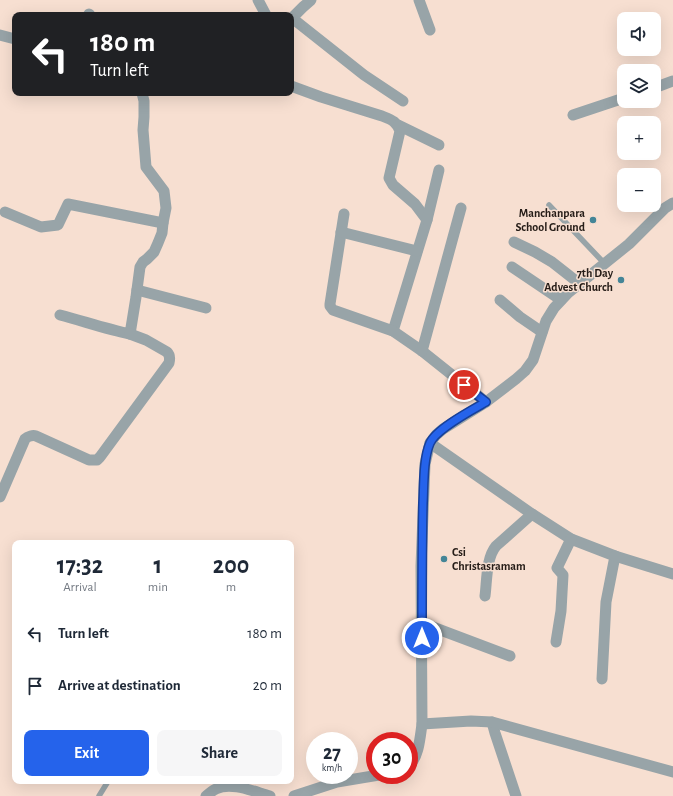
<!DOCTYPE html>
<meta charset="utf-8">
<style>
body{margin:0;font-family:"Alegreya Sans",sans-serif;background:#f6f6f7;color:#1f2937;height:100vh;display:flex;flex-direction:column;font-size:15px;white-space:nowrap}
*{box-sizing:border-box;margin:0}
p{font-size:13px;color:#747a83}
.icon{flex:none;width:22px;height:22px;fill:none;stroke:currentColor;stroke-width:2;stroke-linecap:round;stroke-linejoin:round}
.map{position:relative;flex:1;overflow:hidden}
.panel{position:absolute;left:12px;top:540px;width:282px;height:244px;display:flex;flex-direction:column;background:#fff;border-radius:8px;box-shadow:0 4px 16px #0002}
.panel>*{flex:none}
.guide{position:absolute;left:12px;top:12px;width:282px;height:84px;border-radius:8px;box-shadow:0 4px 16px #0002;background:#202124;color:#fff;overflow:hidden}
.tools{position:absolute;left:617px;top:12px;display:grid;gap:8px}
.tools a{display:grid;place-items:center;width:44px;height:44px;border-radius:8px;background:#fff;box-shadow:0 4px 16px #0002;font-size:20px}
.speed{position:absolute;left:306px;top:732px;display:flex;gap:8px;font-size:20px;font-weight:700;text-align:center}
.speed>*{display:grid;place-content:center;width:52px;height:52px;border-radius:50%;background:#fff;box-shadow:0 4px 16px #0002;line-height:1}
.speed small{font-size:10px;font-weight:400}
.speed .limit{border:6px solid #d22;background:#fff;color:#111}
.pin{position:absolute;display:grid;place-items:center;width:34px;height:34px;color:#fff;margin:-17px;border:2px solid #fff;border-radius:50%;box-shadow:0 1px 4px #0007}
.me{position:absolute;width:44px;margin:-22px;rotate:0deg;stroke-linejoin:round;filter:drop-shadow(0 0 3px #0008)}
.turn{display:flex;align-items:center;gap:14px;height:84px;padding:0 12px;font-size:18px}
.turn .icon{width:52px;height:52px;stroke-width:2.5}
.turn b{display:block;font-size:28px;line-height:34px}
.eta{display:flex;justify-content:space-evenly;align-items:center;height:68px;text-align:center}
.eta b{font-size:24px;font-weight:700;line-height:28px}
.primary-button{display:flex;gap:8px;margin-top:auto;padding:8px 12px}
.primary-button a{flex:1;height:46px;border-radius:8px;background:#2563eb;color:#fff;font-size:16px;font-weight:700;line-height:46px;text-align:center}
.primary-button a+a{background:#f6f6f7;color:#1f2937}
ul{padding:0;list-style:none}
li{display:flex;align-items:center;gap:12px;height:52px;padding:0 12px}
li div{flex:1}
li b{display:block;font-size:15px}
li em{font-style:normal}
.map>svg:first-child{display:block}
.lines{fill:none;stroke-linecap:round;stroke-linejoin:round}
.lane{stroke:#98a4a8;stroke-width:5.5}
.street{stroke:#98a4a8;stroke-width:11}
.route-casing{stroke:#184099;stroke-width:10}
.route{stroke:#2563eb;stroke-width:7}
.poi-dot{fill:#448597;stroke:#f7dfd1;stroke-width:1.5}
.labels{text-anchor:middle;stroke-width:3;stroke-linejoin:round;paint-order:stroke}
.poi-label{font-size:12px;font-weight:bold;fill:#261d18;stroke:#f7dfd1;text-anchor:end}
</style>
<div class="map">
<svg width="673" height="796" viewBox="0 0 673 796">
<rect width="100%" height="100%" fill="#f7dfd1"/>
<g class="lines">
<g class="lane">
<polyline points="549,205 605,264"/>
<polyline points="99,796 107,783"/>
</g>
<g class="street">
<polyline points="258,0 266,15"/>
<polyline points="419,0 430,30"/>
<polyline points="89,14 90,15"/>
<polyline points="292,18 364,75 403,101"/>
<polyline points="291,19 303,7 311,0"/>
<polyline points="0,35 15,39"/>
<path d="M 291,86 L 321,97 L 382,116 C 392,120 396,121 400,131 L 389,178 L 393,185 L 415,204 L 427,220 L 393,331"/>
<polyline points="654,88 673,81"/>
<polyline points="573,115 624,98"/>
<polyline points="398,125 439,145"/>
<polyline points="5,212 41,227 58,225 68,204 163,223"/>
<polyline points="344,214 330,304 330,306 333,310 393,331 422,351 486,402"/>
<polyline points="427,220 439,170"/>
<polyline points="341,232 417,251"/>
<polyline points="514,242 535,252 552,262 580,284"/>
<polyline points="512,267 561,300"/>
<polyline points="137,290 206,308"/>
<polyline points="500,300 520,317 542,332"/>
<path d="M 60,315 C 83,321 106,329 130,334 L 136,297 L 140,267 L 143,262 L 147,259 L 154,252 L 158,243 L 162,233 L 163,223 L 166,208 L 164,191 L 146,167 L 143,130 L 144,117 L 144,101 L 142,93"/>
<polyline points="422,351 461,208"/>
<polyline points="430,443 532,514 571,539 615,556 606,602 602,679"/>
<path d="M 0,497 L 25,439 C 28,436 33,435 36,436 L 89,460 L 97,460 L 100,457 L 169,363 C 170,359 170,355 167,352 L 146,340 L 130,334"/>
<polyline points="615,556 673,574"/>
<path d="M 485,596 C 487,581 486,558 496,546 L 532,514"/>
<polyline points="422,623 510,656"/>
<polyline points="556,642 561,611 563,575 557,568 571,539"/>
<polyline points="492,722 495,733 516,796"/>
<polyline points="422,724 471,721 492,722 673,772"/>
<path d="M 409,766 C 419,756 420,738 422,724 L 421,566 L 425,464 L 430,443 L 436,435 L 443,429 L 486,402 L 516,379 L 525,371 L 533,360 L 546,321 L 554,308 L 568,293 L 629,244 L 665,208 L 673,203"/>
<path d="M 206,796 C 209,794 213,790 216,789 C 231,781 255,792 270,796"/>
<polyline points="294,796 337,782 379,775"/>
</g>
</g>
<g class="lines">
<defs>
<path id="route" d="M 422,638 C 422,593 422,548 423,503 C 424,486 423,459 430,443 C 436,429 472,410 486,402 L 464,385"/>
</defs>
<use href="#route" class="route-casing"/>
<use href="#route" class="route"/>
</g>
<g class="poi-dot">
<circle cx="593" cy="220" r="4"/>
<circle cx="621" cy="280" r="4"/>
<circle cx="444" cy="559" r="4"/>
</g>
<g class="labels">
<g class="poi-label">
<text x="585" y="217">Manchanpara<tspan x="585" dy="14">School Ground</tspan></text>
<text x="613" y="277">7th Day<tspan x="613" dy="14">Advest Church</tspan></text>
<text x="452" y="556" text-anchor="start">Csi<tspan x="452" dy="14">Christasramam</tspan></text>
</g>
</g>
</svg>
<div class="tools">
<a><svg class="icon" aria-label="sound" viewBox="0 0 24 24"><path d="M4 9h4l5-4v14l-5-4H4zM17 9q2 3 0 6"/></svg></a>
<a><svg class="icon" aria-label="layers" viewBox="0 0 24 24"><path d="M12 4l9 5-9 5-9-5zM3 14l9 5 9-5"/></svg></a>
<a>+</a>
<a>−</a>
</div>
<div class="speed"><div>27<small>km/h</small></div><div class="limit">30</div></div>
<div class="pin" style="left:464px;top:385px;background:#d93025"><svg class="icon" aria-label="arrive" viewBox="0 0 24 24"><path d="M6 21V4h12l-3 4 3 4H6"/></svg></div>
<svg class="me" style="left:422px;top:638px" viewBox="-20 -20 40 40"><circle r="17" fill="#2563eb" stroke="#fff" stroke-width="3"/><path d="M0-11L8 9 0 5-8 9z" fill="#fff"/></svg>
<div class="guide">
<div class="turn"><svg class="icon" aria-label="left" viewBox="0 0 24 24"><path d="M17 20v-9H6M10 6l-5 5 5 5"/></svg><div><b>180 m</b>Turn left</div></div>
</div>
<section class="panel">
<div class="eta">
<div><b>17:32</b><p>Arrival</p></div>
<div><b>1</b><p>min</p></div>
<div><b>200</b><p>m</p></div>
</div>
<ul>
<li><svg class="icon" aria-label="left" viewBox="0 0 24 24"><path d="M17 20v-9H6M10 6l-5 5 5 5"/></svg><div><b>Turn left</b></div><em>180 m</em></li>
<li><svg class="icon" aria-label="arrive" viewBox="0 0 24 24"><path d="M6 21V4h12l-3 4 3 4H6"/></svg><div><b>Arrive at destination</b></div><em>20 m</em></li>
</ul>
<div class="primary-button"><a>Exit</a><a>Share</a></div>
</section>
</div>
